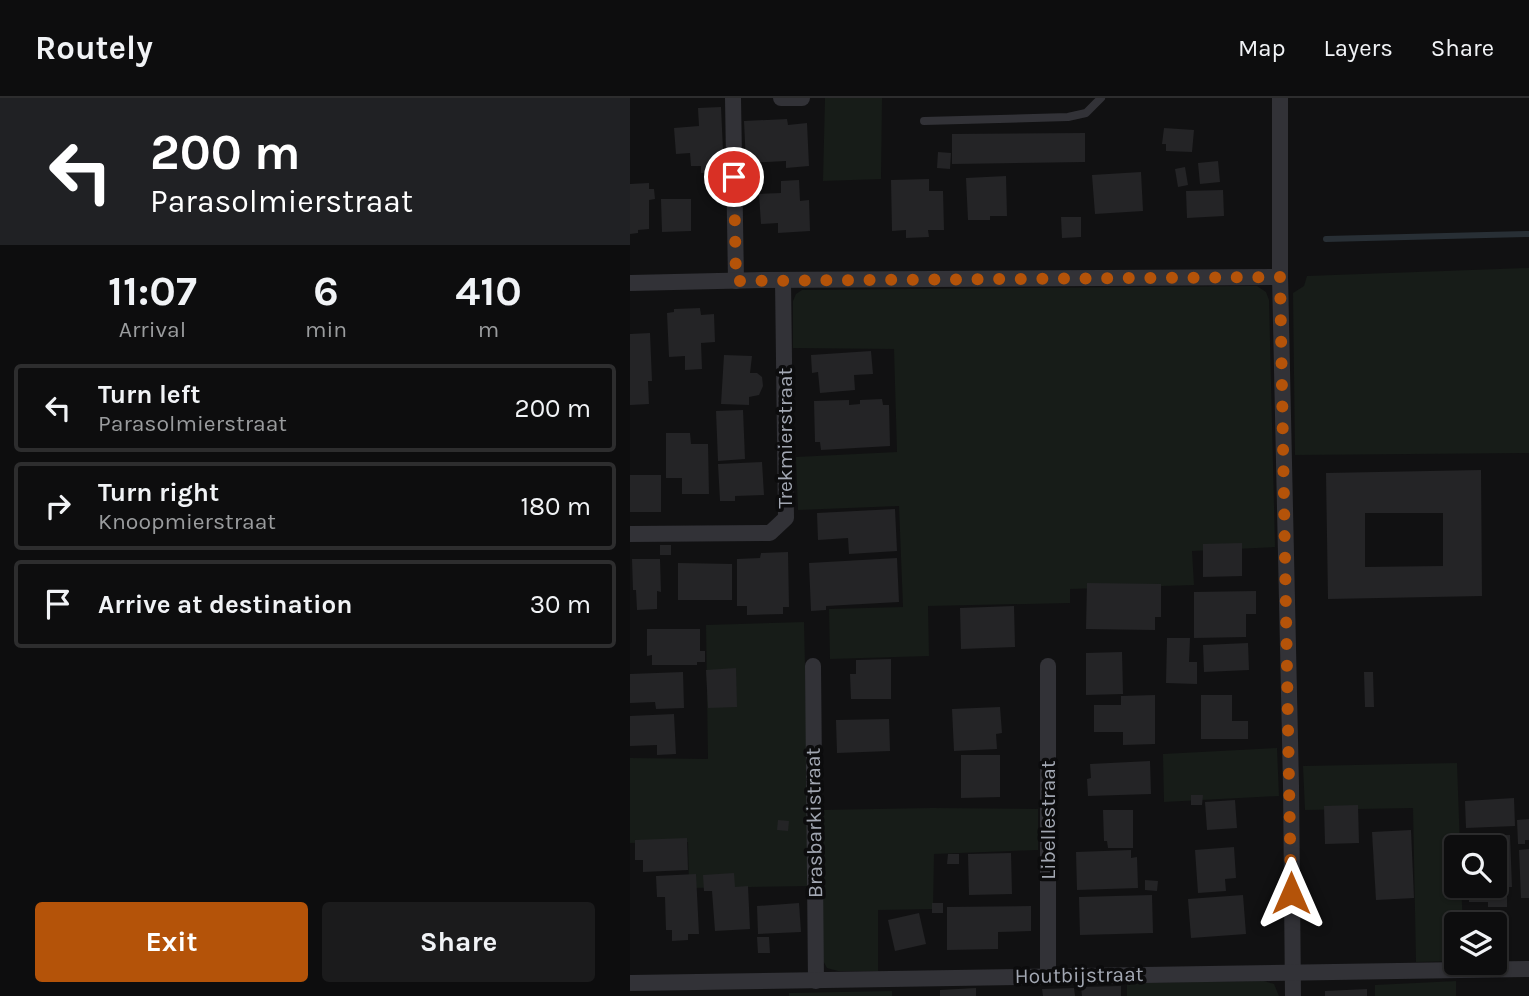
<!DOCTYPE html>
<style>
body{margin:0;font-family:Karla,sans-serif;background:#1b1b1c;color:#f1f3f6;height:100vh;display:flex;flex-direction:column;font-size:26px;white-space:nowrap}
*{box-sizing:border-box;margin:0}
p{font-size:23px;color:#9a9c9e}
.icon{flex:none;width:38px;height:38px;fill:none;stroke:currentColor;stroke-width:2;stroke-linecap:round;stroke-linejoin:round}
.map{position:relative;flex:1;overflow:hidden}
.sheet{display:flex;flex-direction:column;background:#0d0d0e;width:630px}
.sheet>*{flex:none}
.hud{background:#202124;color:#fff;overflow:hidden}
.fabs{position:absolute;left:814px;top:737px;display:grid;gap:14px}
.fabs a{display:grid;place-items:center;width:63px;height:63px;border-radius:7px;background:#0d0d0e;box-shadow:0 2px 5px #0004,0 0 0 2px #2d2d2e;font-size:35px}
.pin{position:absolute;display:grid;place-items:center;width:60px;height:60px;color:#fff;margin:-30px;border:4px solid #fff;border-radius:50%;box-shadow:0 2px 7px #0007}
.me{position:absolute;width:77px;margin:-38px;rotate:0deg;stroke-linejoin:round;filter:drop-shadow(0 0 5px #0008)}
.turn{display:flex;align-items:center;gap:24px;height:147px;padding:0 35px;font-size:32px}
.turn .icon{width:91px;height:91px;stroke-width:2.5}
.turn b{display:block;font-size:49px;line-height:60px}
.eta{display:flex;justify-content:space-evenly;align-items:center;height:119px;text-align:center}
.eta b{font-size:42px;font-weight:700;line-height:49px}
.primary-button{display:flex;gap:14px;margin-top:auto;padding:14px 35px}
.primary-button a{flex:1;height:80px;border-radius:7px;background:#b45309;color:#fff;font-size:28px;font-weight:700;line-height:80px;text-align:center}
.primary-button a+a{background:#1b1b1c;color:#f1f3f6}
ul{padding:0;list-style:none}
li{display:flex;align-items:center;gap:21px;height:88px;margin:0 14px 10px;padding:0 21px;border:4px solid #2d2d2e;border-radius:7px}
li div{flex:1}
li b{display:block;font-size:26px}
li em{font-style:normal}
header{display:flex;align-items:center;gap:42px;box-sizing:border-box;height:98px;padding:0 35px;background:#0d0d0e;border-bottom:2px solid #2d2d2e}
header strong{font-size:33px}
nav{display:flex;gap:38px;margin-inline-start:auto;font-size:24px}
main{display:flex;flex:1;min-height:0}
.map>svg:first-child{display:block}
.green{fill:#171c18}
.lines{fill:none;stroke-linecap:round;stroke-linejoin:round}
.stream{stroke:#282f35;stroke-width:6}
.building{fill:#242426;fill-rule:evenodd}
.lane{stroke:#323237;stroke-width:8}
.street{stroke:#323237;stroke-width:16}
.route{stroke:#b45309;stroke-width:12;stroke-dasharray:0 21.6}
.labels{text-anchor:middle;stroke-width:7;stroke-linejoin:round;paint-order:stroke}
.street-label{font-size:21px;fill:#a2a7b2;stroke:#0c0c0d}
</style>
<header>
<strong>Routely</strong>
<nav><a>Map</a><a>Layers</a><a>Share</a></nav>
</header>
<main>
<section class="sheet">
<div class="hud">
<div class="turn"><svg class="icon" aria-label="left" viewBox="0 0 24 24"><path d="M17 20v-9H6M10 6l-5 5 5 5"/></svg><div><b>200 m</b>Parasolmierstraat</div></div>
</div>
<div class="eta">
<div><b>11:07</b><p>Arrival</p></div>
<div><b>6</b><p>min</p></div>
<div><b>410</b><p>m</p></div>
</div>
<ul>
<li><svg class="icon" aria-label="left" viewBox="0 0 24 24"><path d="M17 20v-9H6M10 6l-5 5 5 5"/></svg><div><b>Turn left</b><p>Parasolmierstraat</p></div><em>200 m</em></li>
<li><svg class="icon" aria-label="right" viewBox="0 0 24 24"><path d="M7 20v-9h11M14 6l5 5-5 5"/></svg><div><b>Turn right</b><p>Knoopmierstraat</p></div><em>180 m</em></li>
<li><svg class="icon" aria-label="arrive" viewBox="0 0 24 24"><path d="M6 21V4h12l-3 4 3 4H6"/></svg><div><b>Arrive at destination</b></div><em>30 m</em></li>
</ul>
<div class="primary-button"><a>Exit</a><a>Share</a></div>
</section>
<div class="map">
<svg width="899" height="898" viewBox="0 0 899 898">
<rect width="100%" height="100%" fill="#111112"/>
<g class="green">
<polygon points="195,0 252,0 251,81 193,83"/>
<polygon points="899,170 899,355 665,357 663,195 674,188 677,178"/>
<polygon points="627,188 636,194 639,202 645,449 562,453 564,487 440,491 440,505 298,508 299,558 200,561 199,511 273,509 269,408 168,412 166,359 267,354 264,251 163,250 163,203 166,196 172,192"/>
<polygon points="174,524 180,788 59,790 58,744 0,745 0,660 78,661 76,527"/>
<polygon points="647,650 649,698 534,704 533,656"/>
<polygon points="827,665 830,749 826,749 826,788 831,788 833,826 826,826 826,863 786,864 783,710 675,712 673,668"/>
<polygon points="302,710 408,711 408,752 304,756 303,811 248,812 248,873 208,873 197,870 190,857 189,712"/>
<polygon points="634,883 644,886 649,898 497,898 497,885"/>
<polygon points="826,883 826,898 745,898 745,887"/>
<polygon points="262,893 262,898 159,898 159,895"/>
</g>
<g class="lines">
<polyline class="stream" points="696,141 899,136"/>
</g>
<g class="building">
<polygon points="91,9 94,74 71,75 71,68 61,68 60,55 46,56 44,30 69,28 68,10"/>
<polygon points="157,21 158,27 177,25 179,68 156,70 156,63 116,65 114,23"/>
<polygon points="534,30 564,32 562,54 536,53 536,46 532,46"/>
<polygon points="455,35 455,64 322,66 322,36"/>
<polygon points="308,54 321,55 320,71 307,70"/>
<polygon points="588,63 590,84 570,86 568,65"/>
<polygon points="555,69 558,87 548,89 545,71"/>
<polygon points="511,74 513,113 465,116 462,77"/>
<polygon points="376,78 377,118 360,118 360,122 338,122 336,80"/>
<polygon points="299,81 299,93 313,93 314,132 298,132 299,139 276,140 276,132 262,133 261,82"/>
<polygon points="169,82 170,103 179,102 180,133 148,135 148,125 131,126 129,96 151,95 151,83"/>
<polygon points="19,85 19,91 24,91 25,101 19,102 19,131 8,132 8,135 0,136 0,86"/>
<polygon points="593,92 594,118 557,120 556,93"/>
<polygon points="31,101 61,101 61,133 32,134"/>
<polygon points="431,119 451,119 451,139 432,140"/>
<polygon points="70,210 71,217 84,216 85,244 71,245 72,271 55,272 55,258 39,259 37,215 44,214 44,211"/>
<polygon points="20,235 22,283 18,283 19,306 0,307 0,236"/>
<polygon points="241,253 243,276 224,277 225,292 190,295 188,274 182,275 181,257"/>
<polygon points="94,257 122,258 120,275 127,275 132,279 133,288 129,297 119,299 119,307 91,306"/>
<polygon points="252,301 253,307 259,307 260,348 191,352 190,344 185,344 184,303 219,302 219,307 230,306 230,302"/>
<polygon points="113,312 115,361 88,363 86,313"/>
<polygon points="36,335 60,335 61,346 78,346 79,396 52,396 52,380 36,380"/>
<polygon points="132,364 134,397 105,398 105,403 90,403 88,366"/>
<path d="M 851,372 L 852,498 L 698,501 L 696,375 ZM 735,415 L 813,415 L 813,468 L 735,469 Z"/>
<rect x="0" y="377" width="31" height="37"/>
<polygon points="265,411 267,453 219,456 218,440 188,442 187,415"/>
<polygon points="612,445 612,478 573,479 573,446"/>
<rect x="30" y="447" width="11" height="10"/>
<polygon points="158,454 159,509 153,509 153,516 117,517 117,508 107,508 107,461 130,460 131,455"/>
<polygon points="267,460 269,504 196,508 196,512 181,513 179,465"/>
<polygon points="2,461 30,461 31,494 27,493 27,511 7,512 6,492 3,492"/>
<polygon points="48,465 102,466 102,502 48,502"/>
<polygon points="457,485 531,486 531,519 525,519 525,532 456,531"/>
<polygon points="626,493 626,516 616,516 616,539 564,540 564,494"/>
<polygon points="384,508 385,549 331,551 330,510"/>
<polygon points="17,531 70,531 70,553 75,553 75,564 67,564 67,567 22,567 22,557 17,558"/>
<polygon points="537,540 560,540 559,564 567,564 567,586 536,585"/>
<polygon points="618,545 619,572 574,574 573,547"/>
<polygon points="492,554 493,596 456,597 456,555"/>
<polygon points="261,561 261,601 221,601 220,576 226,576 226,562"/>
<polygon points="106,570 107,609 78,610 76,572"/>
<polygon points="53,574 54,610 26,611 25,604 0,605 0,576"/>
<polygon points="734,574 743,574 744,609 735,609"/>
<polygon points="525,597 525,646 493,647 493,634 464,634 464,607 491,607 491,598"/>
<polygon points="571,597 602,597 602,623 618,623 618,641 571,641"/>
<polygon points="370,609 372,635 366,636 367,651 324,653 322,611"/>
<polygon points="44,616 46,656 27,657 27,647 0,648 0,618"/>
<polygon points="259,621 260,653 207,655 206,622"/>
<polygon points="331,657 370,657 370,699 331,700"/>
<polygon points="520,663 521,696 458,698 457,681 461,680 460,666"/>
<polygon points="561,697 573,697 572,707 561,707"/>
<polygon points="884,700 885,728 836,730 835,703"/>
<polygon points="605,702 607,730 577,732 575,704"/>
<polygon points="728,707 729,745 695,746 694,708"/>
<polygon points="473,712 503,712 503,750 478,750 477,743 474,743"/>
<polygon points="899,721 899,742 895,742 895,746 888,746 887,722"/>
<polygon points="148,722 159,723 158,733 147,732"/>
<polygon points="781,732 784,800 746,802 742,734"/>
<polygon points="880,737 882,789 877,789 877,809 858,809 858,804 839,804 839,788 864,788 864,749 838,749 838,738"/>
<polygon points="57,740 58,772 13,774 13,762 5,762 5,742"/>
<polygon points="604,749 606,780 595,781 596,793 568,795 565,752"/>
<polygon points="899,751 899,800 891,800 889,752"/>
<polygon points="501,752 501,760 507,759 508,790 447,792 446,754"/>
<polygon points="381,755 382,796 339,797 338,756"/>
<polygon points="318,756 329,756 329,766 317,766"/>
<polygon points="104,775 105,789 118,788 120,831 85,833 82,793 74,793 73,777"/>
<polygon points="66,776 69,836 58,836 58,842 42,843 42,832 36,832 35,799 27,799 26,778"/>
<polygon points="515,782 528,783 527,793 515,792"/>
<polygon points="522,797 523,835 450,837 449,799"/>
<polygon points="613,797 616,836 561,840 558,801"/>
<polygon points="169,805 171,834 128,836 127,808"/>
<rect x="302" y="805" width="11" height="10"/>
<polygon points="401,808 401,833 368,834 368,851 317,852 317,809"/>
<polygon points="289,815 296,846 265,853 258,822"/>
<polygon points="127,839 139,839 140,855 128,855"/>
<polygon points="491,888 491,898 452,898 451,889"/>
<polygon points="346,890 346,898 310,898 310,892"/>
<polygon points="444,890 445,898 413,898 412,891"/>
<polygon points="737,891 737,898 695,898 695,893"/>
</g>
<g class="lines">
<polyline class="lane" points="294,23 438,19 456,15 471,0"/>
<g class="street">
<polyline points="103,0 106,183"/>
<polyline points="151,0 172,0"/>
<polyline points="650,0 650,179 661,688 663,898"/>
<polyline points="0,185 132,182 650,179"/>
<polyline points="0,436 140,435 156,420 153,182"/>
<polyline points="183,568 186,883"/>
<polyline points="418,877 418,568"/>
<polyline points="0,885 899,871"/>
</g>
</g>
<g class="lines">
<polyline class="route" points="104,79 106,183 650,179 661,795"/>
</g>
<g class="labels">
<g class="street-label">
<text transform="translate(155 340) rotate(-90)" y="7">Trekmierstraat</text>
<text transform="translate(418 722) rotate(-90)" y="7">Libellestraat</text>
<text transform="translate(184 725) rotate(-91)" y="7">Brasbarkistraat</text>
<text transform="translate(449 877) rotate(-1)" y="7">Houtbijstraat</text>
</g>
</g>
</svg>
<div class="fabs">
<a><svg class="icon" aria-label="search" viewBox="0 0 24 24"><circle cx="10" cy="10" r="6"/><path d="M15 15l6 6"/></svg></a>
<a><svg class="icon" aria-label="layers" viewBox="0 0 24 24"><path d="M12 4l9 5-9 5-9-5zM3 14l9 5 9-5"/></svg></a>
</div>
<div class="pin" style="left:104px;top:79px;background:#d93025"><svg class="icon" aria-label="arrive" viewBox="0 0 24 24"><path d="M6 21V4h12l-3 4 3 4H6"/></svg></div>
<svg class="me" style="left:661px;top:795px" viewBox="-20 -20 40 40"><path d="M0-17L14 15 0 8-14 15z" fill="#b45309" stroke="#fff" stroke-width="4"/></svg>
</div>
</main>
